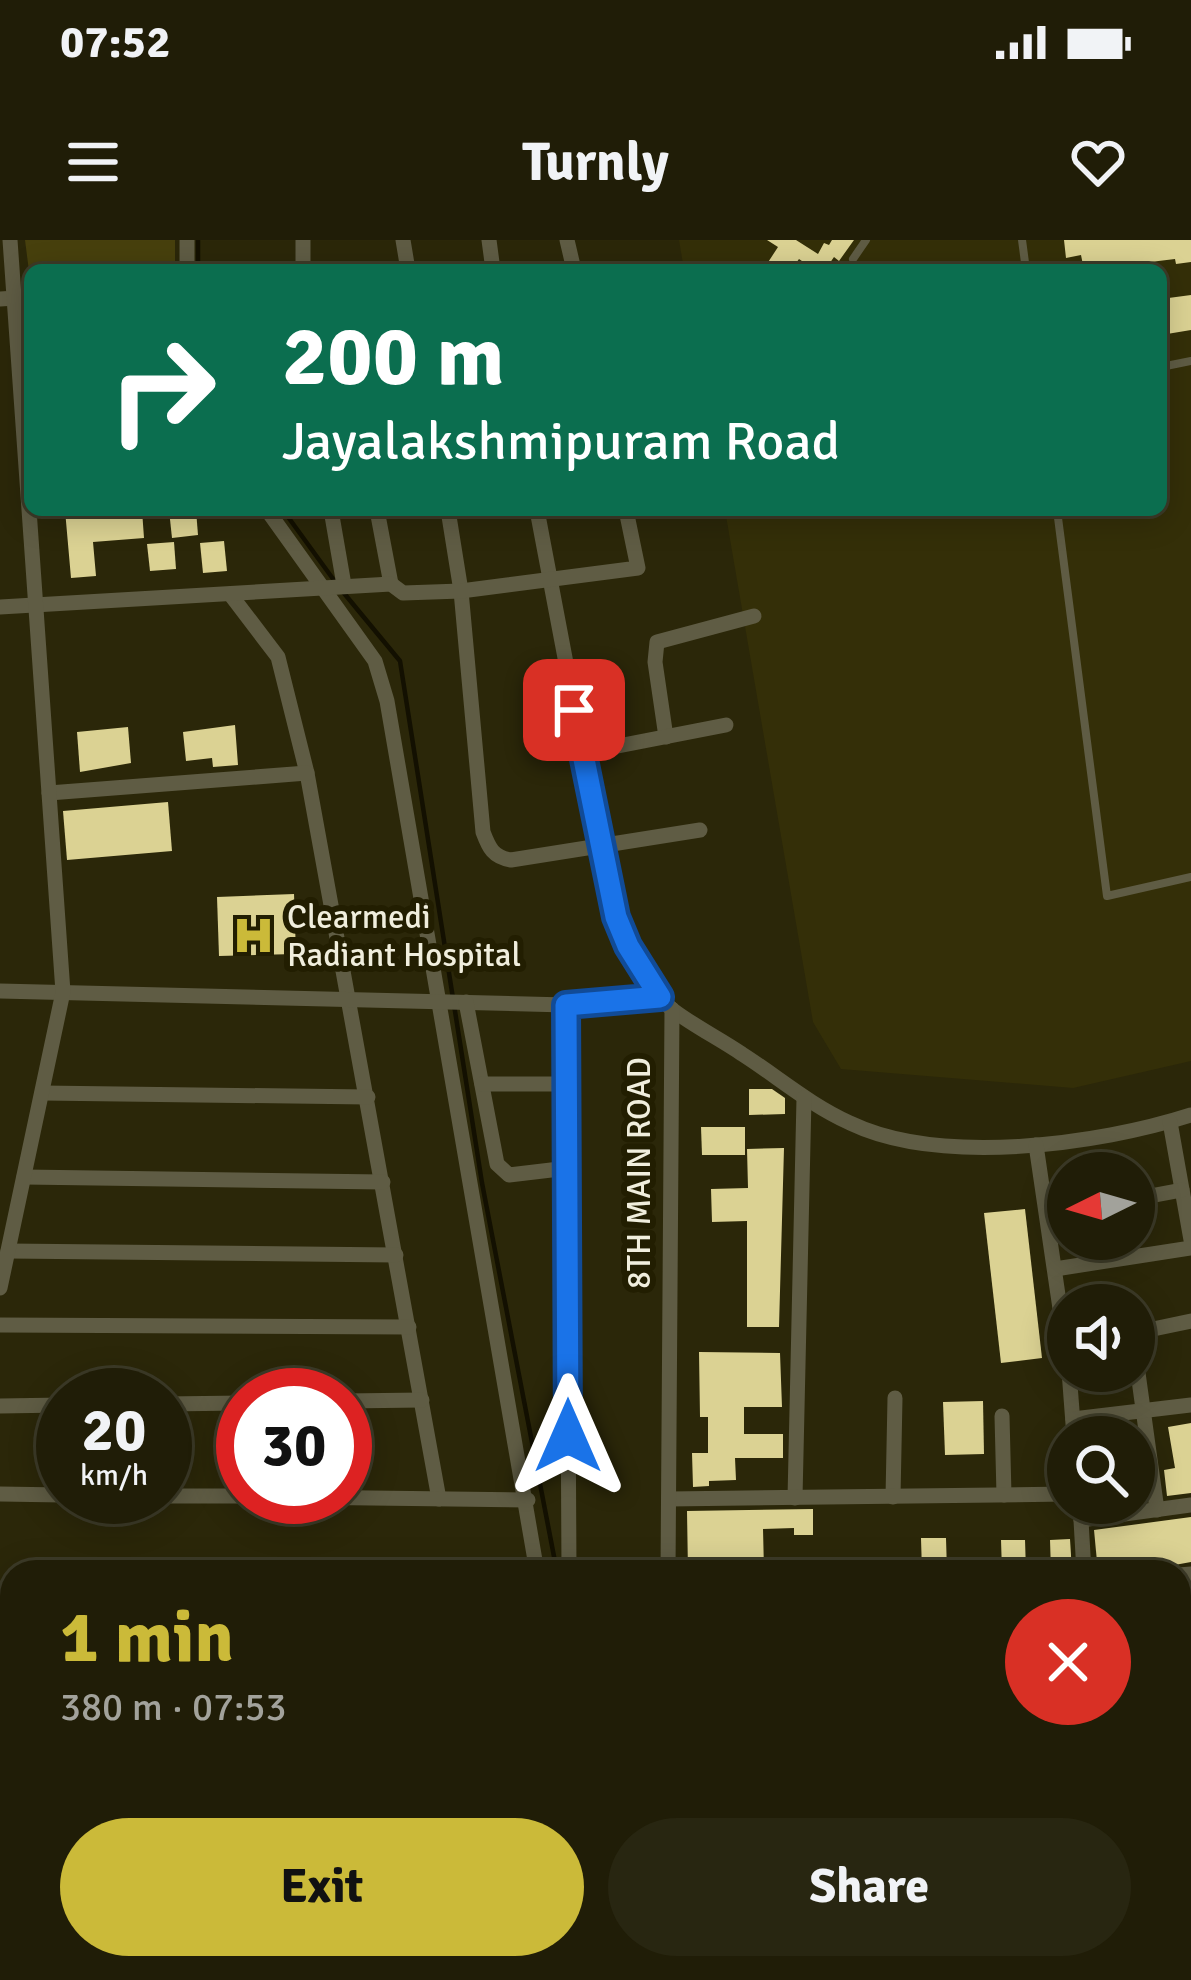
<!DOCTYPE html>
<meta charset="utf-8">
<style>
body{margin:0;font-family:Signika,sans-serif;background:#282611;color:#f1f3f6;height:100vh;display:flex;flex-direction:column;font-size:45px;white-space:nowrap}
*{box-sizing:border-box;margin:0}
p{font-size:39px;color:#a2a29b}
.icon{flex:none;width:66px;height:66px;fill:none;stroke:currentColor;stroke-width:2;stroke-linecap:round;stroke-linejoin:round}
.map{position:relative;flex:1;overflow:hidden}
.side{position:absolute;left:0px;top:1320px;width:1191px;height:420px;display:flex;flex-direction:column;background:#201d07;border-radius:36px 36px 0 0;box-shadow:0 6px 30px #0003,0 0 0 3px #3d3b28}
.side>*{flex:none}
.top-card{position:absolute;left:24px;top:24px;width:1143px;height:252px;border-radius:18px;box-shadow:0 6px 30px #0003,0 0 0 3px #3d3b28;background:#0b6e4f;color:#fff;overflow:hidden}
.needle{width:78px;rotate:265deg}
.tools{position:absolute;left:1047px;top:912px;display:grid;gap:24px}
.tools a{display:grid;place-items:center;width:108px;height:108px;border-radius:50%;background:#201d07;box-shadow:0 6px 30px #0003,0 0 0 3px #3d3b28;font-size:60px}
.speed{position:absolute;left:36px;top:1128px;display:flex;gap:24px;font-size:60px;font-weight:700;text-align:center}
.speed>*{display:grid;place-content:center;width:156px;height:156px;border-radius:50%;background:#201d07;box-shadow:0 6px 30px #0003,0 0 0 3px #3d3b28;line-height:1}
.speed small{font-size:30px;font-weight:400}
.speed .limit{border:18px solid #d22;background:#fff;color:#111}
.pin{position:absolute;display:grid;place-items:center;width:102px;height:102px;color:#fff;margin:-51px;border-radius:24px;box-shadow:0 6px 18px #0006}
.me{position:absolute;width:132px;margin:-66px;rotate:0deg;stroke-linejoin:round;filter:drop-shadow(0 0 9px #0008)}
.turn{display:flex;align-items:center;gap:42px;height:252px;padding:0 60px;font-size:54px}
.turn .icon{width:156px;height:156px;stroke-width:2.5}
.turn b{display:block;font-size:84px;line-height:102px}
.round{display:grid;place-items:center;flex:none;width:126px;height:126px;border-radius:63px;background:#282611}
.headline{display:flex;align-items:center;justify-content:space-between;height:204px;padding:0 60px}
h1{font-size:72px;font-weight:800;line-height:90px;color:#cbba39}
.cta{display:flex;gap:24px;margin-top:auto;padding:24px 60px}
.cta a{flex:1;height:138px;border-radius:72px;background:#cbba39;color:#111;font-size:48px;font-weight:800;line-height:138px;text-align:center}
.cta a+a{background:#282611;color:#f1f3f6}
.status{display:flex;justify-content:space-between;align-items:center;height:84px;padding:0 60px;background:#201d07;direction:ltr}
.status svg{height:33px;fill:currentColor}
header{display:flex;justify-content:space-between;align-items:center;height:156px;padding:0 60px;background:#201d07;font-size:54px;font-weight:800}
.map>svg:first-child{display:block}
.built{fill:#342f08}
.green{fill:#47400d}
.lines{fill:none;stroke-linecap:round;stroke-linejoin:round}
.stream{stroke:#131001;stroke-width:4.5}
.building{fill:#dbd293}
.lane{stroke:#5f5c44;stroke-width:8}
.street{stroke:#5f5c44;stroke-width:15}
.secondary{stroke:#7f7a53;stroke-width:21}
.route-casing{stroke:#114b97;stroke-width:30}
.route{stroke:#1a73e8;stroke-width:21}
.labels{text-anchor:middle;stroke-width:12;stroke-linejoin:round;paint-order:stroke}
.poi-label{font-size:33px;fill:#f0eedd;stroke:#221e01;text-anchor:start}
.street-label{font-size:33px;fill:#f0eedd;stroke:#221e01}
</style>
<div class="status"><b>07:52</b><svg viewBox="0 0 49 12"><path d="M0 12V9h3v3zM5 12V6h3v6zM10 12V3h3v9zM15 12V0h3v12zM26 1h20v11H26zM47 4h2v5h-2z"/></svg></div>
<header><svg class="icon" aria-label="menu" viewBox="0 0 24 24"><path d="M4 6h16M4 12h16M4 18h16"/></svg>Turnly<svg class="icon" aria-label="heart" viewBox="0 0 24 24"><path d="M12 20l-8-8c-3-5 5-10 8-4 3-6 11-1 8 4z"/></svg></header>
<div class="map">
<svg width="1191" height="1740" viewBox="0 0 1191 1740">
<rect width="100%" height="100%" fill="#2b2709"/>
<polygon class="built" points="679,0 1191,0 1191,821 1073,848 841,829 813,782 725,270 1161,270 1161,30 684,30"/>
<polygon class="green" points="25,0 175,0 175,30 30,30 30,39"/>
<g class="lines">
<g class="stream">
<polyline points="198,30 198,0"/>
<polyline points="283,270 336,343"/>
<polyline points="343,352 400,421 482,943 557,1332"/>
<polyline points="1179,1359 1191,1357"/>
<polyline points="0,1372 12,1372"/>
</g>
</g>
<g class="building">
<polygon points="767,0 796,0 818,14 824,3 829,5 832,0 854,0 839,21 834,17 825,30 815,30 799,19 791,30 763,30 778,7"/>
<polygon points="1064,0 1191,0 1191,22 1176,24 1175,19 1084,30 1081,15 1066,18"/>
<polygon points="1191,55 1191,90 1161,95 1161,59"/>
<polygon points="65,270 142,270 144,298 93,302 96,336 71,338"/>
<polygon points="169,270 196,270 198,295 172,298"/>
<polygon points="224,301 227,331 203,333 200,303"/>
<polygon points="174,302 176,329 150,331 147,304"/>
<polygon points="235,485 238,525 213,527 212,518 186,521 183,492"/>
<polygon points="128,487 131,523 80,532 77,492"/>
<polygon points="168,562 172,611 67,620 63,571"/>
<polygon points="294,654 296,714 219,716 217,657"/>
<polygon points="749,849 772,849 785,858 785,874 749,875"/>
<polygon points="701,887 745,887 745,915 702,915"/>
<polygon points="784,908 779,1087 747,1087 747,981 712,982 711,949 748,948 747,909"/>
<polygon points="1025,969 1042,1118 1001,1123 984,973"/>
<polygon points="699,1112 780,1113 782,1167 744,1167 744,1194 783,1194 783,1218 735,1218 736,1240 709,1241 709,1246 693,1247 692,1213 708,1213 708,1177 700,1177"/>
<polygon points="983,1161 984,1214 945,1215 943,1162"/>
<polygon points="1191,1183 1191,1253 1167,1256 1164,1230 1175,1228 1168,1187"/>
<polygon points="813,1269 813,1295 794,1295 794,1288 763,1289 764,1330 688,1332 687,1271"/>
<polygon points="1191,1277 1191,1322 1136,1332 1098,1332 1094,1290"/>
<polygon points="921,1298 946,1298 947,1332 922,1332"/>
<polygon points="1070,1299 1072,1332 1051,1332 1050,1300"/>
<polygon points="1001,1300 1025,1300 1026,1332 1002,1332"/>
<polygon points="1191,1425 1191,1469 1179,1471 1179,1428"/>
<rect x="0" y="1438" width="12" height="50"/>
<rect x="283" y="1728" width="47" height="12"/>
<rect x="557" y="1728" width="68" height="12"/>
<polygon points="905,1728 975,1728 976,1738 904,1740"/>
</g>
<g class="lines">
<g class="lane">
<polyline points="1022,0 1026,30"/>
<polyline points="853,19 866,0"/>
<polyline points="1161,127 1191,121"/>
<polyline points="1057,270 1107,656 1191,637"/>
</g>
<g class="street">
<polyline points="303,0 303,30"/>
<polyline points="403,0 408,30"/>
<polyline points="489,0 493,30"/>
<polyline points="567,0 574,30"/>
<polyline points="187,30 187,0"/>
<polyline points="0,59 30,57"/>
<polyline points="267,270 375,421 387,461 537,1332"/>
<polyline points="331,270 344,345"/>
<polyline points="377,270 391,344"/>
<path d="M 448,270 L 461,351 L 483,592 C 489,608 493,617 511,620 L 700,590"/>
<path d="M 537,270 L 609,650 C 620,690 639,743 673,770 C 694,786 720,799 742,814 C 778,837 810,865 850,883 C 940,926 1098,905 1191,875"/>
<polyline points="230,354 278,417 307,533 439,1259"/>
<polyline points="0,367 391,344 403,353 461,351 638,328 626,270"/>
<polyline points="666,497 655,422 657,402 754,376"/>
<polyline points="582,513 726,485"/>
<polyline points="49,553 307,533"/>
<polyline points="0,751 566,765 660,757"/>
<polyline points="466,762 497,924 509,935 568,928"/>
<polyline points="566,765 569,1332"/>
<polyline points="482,844 567,844"/>
<polyline points="42,853 368,857"/>
<polyline points="1170,882 1191,1000"/>
<polyline points="1036,905 1068,1123"/>
<polyline points="24,937 383,942"/>
<polyline points="1134,959 1182,950"/>
<polyline points="1047,975 1068,971"/>
<polyline points="8,1011 396,1015"/>
<polyline points="1055,1029 1191,1008"/>
<polyline points="0,1048 63,752 10,0"/>
<polyline points="0,1085 409,1087"/>
<polyline points="1134,1093 1191,1081"/>
<polyline points="1134,1104 1157,1270"/>
<polyline points="1069,1131 1074,1197"/>
<polyline points="345,1161 422,1160"/>
<polyline points="165,1164 243,1163"/>
<polyline points="0,1166 63,1165"/>
<polyline points="1002,1176 1004,1255"/>
<polyline points="1073,1179 1191,1165"/>
<polyline points="0,1254 63,1255"/>
<polyline points="165,1256 243,1256"/>
<polyline points="292,1257 528,1260"/>
<polyline points="893,1257 895,1158"/>
<polyline points="795,1258 804,858"/>
<polyline points="669,1259 1068,1254"/>
<polyline points="1080,1263 1084,1332"/>
<polyline points="1081,1280 1191,1265"/>
<polyline points="668,1332 672,769"/>
<polyline points="1179,1335 1191,1334"/>
<polyline points="0,1354 12,1354"/>
<polyline points="1179,1538 1191,1536"/>
<polyline points="10,1544 12,1570"/>
<polyline points="1179,1652 1191,1650"/>
<polyline points="26,1728 27,1740"/>
<polyline points="207,1728 207,1740"/>
<polyline points="354,1728 354,1740"/>
<polyline points="987,1728 988,1740"/>
<polyline points="661,1737 792,1738 894,1733"/>
<polyline points="458,1740 458,1728"/>
<polyline points="545,1740 545,1728"/>
<polyline points="1087,1740 1176,1728"/>
</g>
<g class="secondary">
<polyline points="1179,1397 1191,1396"/>
<polyline points="0,1405 12,1405"/>
<polyline points="661,1740 661,1728"/>
</g>
</g>
<g class="lines">
<defs>
<polyline id="route" points="568,1196 566,765 660,757 628,706 616,677 574,470"/>
</defs>
<use href="#route" class="route-casing"/>
<use href="#route" class="route"/>
</g>
<defs>
<symbol id="hospital-bare" viewBox="-9 -9 18 18"><path d="M-5-5h3v3.5h4V-5h3V5h-3V1.5h-4V5h-3Z" fill="#cbba39" stroke="#221e01" stroke-width="2.5" paint-order="stroke"/></symbol>
</defs>
<g fill-rule="evenodd">
<use href="#hospital-bare" x="224" y="666" width="59" height="59"/>
</g>
<g class="labels">
<g class="poi-label">
<text x="287" y="688">Clearmedi<tspan x="287" dy="38">Radiant Hospital</tspan></text>
</g>
<g class="street-label">
<text transform="translate(638 933) rotate(-90)" y="12">8TH MAIN ROAD</text>
</g>
</g>
</svg>
<div class="tools">
<a><svg class="needle" viewBox="-14 -14 28 28"><path d="M0-13l5 13h-10z" fill="#e53935"/><path d="M0 13l5-13h-10z" fill="#a2a29b"/></svg></a>
<a><svg class="icon" aria-label="sound" viewBox="0 0 24 24"><path d="M4 9h4l5-4v14l-5-4H4zM17 9q2 3 0 6"/></svg></a>
<a><svg class="icon" aria-label="search" viewBox="0 0 24 24"><circle cx="10" cy="10" r="6"/><path d="M15 15l6 6"/></svg></a>
</div>
<div class="speed"><div>20<small>km/h</small></div><div class="limit">30</div></div>
<div class="pin" style="left:574px;top:470px;background:#d93025"><svg class="icon" aria-label="arrive" viewBox="0 0 24 24"><path d="M6 21V4h12l-3 4 3 4H6"/></svg></div>
<svg class="me" style="left:568px;top:1196px" viewBox="-20 -20 40 40"><path d="M0-17L14 15 0 8-14 15z" fill="#1a73e8" stroke="#fff" stroke-width="4"/></svg>
<div class="top-card">
<div class="turn"><svg class="icon" aria-label="right" viewBox="0 0 24 24"><path d="M7 20v-9h11M14 6l5 5-5 5"/></svg><div><b>200 m</b>Jayalakshmipuram Road</div></div>
</div>
<section class="side">
<div class="headline"><div><h1>1 min</h1><p>380 m · 07:53</p></div><a class="round" style="background:#d93025;color:#fff"><svg class="icon" aria-label="close" viewBox="0 0 24 24"><path d="M6 6l12 12M18 6L6 18"/></svg></a></div>
<div class="cta"><a>Exit</a><a>Share</a></div>
</section>
</div>
